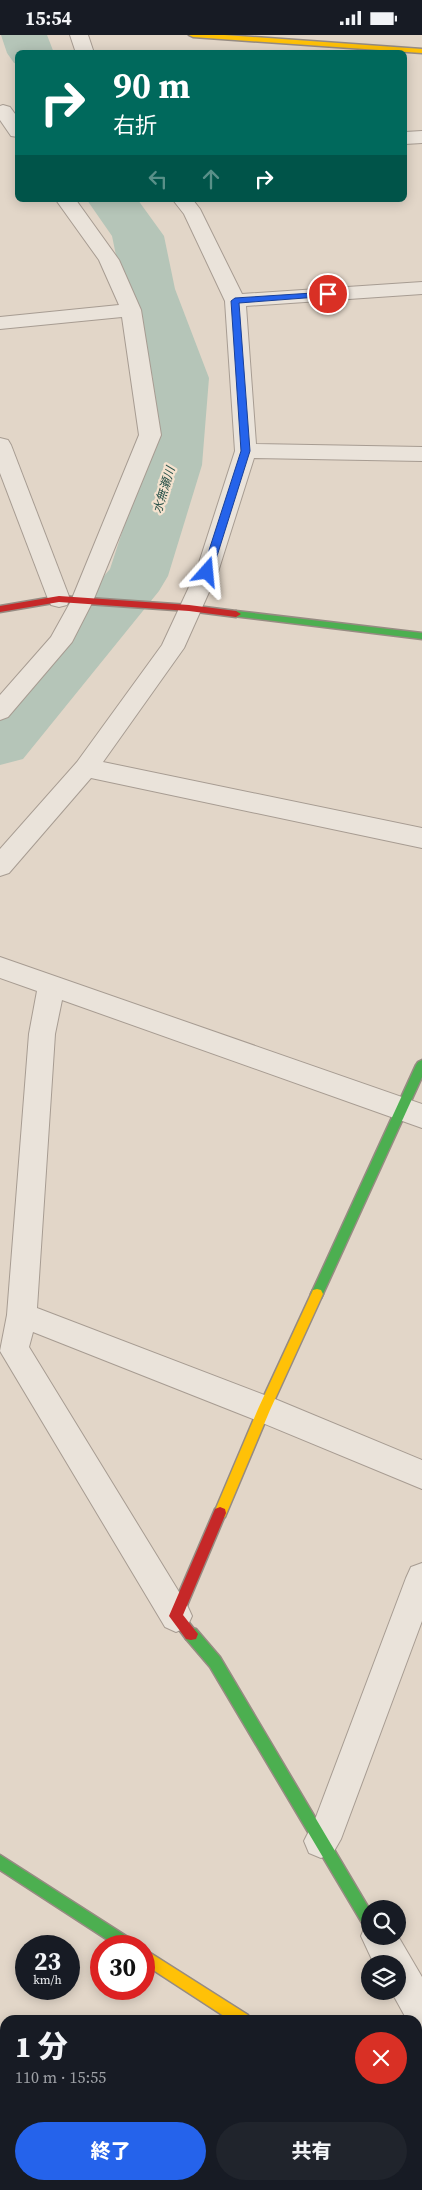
<!DOCTYPE html>
<html lang="ja">
<meta charset="utf-8">
<style>
body{margin:0;font-family:"Source Serif 4","Noto Sans JP",serif;background:#20242c;color:#f1f3f6;height:100vh;display:flex;flex-direction:column;font-size:19px;white-space:nowrap}
*{box-sizing:border-box;margin:0}
p{font-size:16px;color:#9ea1a6}
.icon{flex:none;width:28px;height:28px;fill:none;stroke:currentColor;stroke-width:2;stroke-linecap:round;stroke-linejoin:round}
.map{position:relative;flex:1;overflow:hidden}
.details{position:absolute;left:0px;top:1980px;width:422px;height:175px;display:flex;flex-direction:column;background:#171b24;border-radius:15px 15px 0 0;box-shadow:0 2px 12px #0003}
.details>*{flex:none}
.banner{position:absolute;left:15px;top:15px;width:392px;height:152px;border-radius:8px;box-shadow:0 2px 12px #0003;background:#00695c;color:#fff;overflow:hidden}
.controls{position:absolute;left:361px;top:1865px;display:grid;gap:10px}
.controls a{display:grid;place-items:center;width:45px;height:45px;border-radius:50%;background:#171b24;box-shadow:0 2px 12px #0003;font-size:25px}
.speed{position:absolute;left:15px;top:1900px;display:flex;gap:10px;font-size:25px;font-weight:700;text-align:center}
.speed>*{display:grid;place-content:center;width:65px;height:65px;border-radius:50%;background:#171b24;box-shadow:0 2px 12px #0003;line-height:1}
.speed small{font-size:12px;font-weight:400}
.speed .limit{border:8px solid #d22;background:#fff;color:#111}
.pin{position:absolute;display:grid;place-items:center;width:42px;height:42px;color:#fff;margin:-21px;border:2px solid #fff;border-radius:50%;box-shadow:0 1px 5px #0007}
.me{position:absolute;width:55px;margin:-28px;rotate:18deg;stroke-linejoin:round;filter:drop-shadow(0 0 4px #0008)}
.turn{display:flex;align-items:center;gap:18px;height:105px;padding:0 15px;font-size:22px}
.turn .icon{width:65px;height:65px;stroke-width:2.5}
.turn b{display:block;font-size:35px;line-height:42px}
.lanes{display:flex;align-items:center;height:48px;padding:0 15px;background:#0003;justify-content:center;gap:25px;direction:ltr}
.lanes .off{opacity:.35}
.round{display:grid;place-items:center;flex:none;width:52px;height:52px;border-radius:26px;background:#20242c}
.overview{display:flex;align-items:center;justify-content:space-between;height:85px;padding:0 15px}
h1{font-size:30px;font-weight:800;line-height:38px}
.action{display:flex;gap:10px;margin-top:auto;padding:10px 15px}
.action a{flex:1;height:58px;border-radius:30px;background:#2563eb;color:#fff;font-size:20px;font-weight:800;line-height:58px;text-align:center}
.action a+a{background:#20242c;color:#f1f3f6}
.status{display:flex;justify-content:space-between;align-items:center;height:35px;padding:0 25px;background:#171b24;direction:ltr}
.status svg{height:14px;fill:currentColor}
.map>svg:first-child{display:block}
.lines{fill:none;stroke-linecap:round;stroke-linejoin:round}
.river{fill:#b5c5b8;fill-rule:evenodd}
.street-casing{stroke:#a79c92;stroke-width:2}
.fast-casing{stroke:#968b82;stroke-width:3}
.slow-casing{stroke:#968b82;stroke-width:3}
.jam-casing{stroke:#968b82;stroke-width:3}
.street{fill:#eae3da;fill-rule:evenodd}
.fast{fill:#4caf50;fill-rule:evenodd}
.slow{fill:#ffc107;fill-rule:evenodd}
.jam{fill:#c62828;fill-rule:evenodd}
.route{fill:#2563eb;stroke:#184099}
.labels{text-anchor:middle;stroke-width:4.5;stroke-linejoin:round;paint-order:stroke}
.far-water-label{font-size:12px;font-style:italic;fill:#2b534a;stroke:#f4e2ce}
</style>
<div class="status"><b>15:54</b><svg viewBox="0 0 49 12"><path d="M0 12V9h3v3zM5 12V6h3v6zM10 12V3h3v9zM15 12V0h3v12zM26 1h20v11H26zM47 4h2v5h-2z"/></svg></div>
<div class="map">
<svg width="422" height="2155" viewBox="0 0 422 2155">
<rect width="100%" height="100%" fill="#e2d6c8"/>
<g class="lines">
<g class="river">
<polygon points="1,0 47,0 54,18 18,18 18,29 14,28 7,18"/>
<polygon points="87,165 138,165 164,201 175,254 209,343 202,430 168,541 159,556 23,724 0,730 0,664 110,534 144,430 153,343 123,254 112,201"/>
</g>
<defs>
<g id="street">
<polygon points="70,0 88,0 94,18 76,18"/>
<polygon points="3,70 10,72 18,83 18,102 11,101 0,85 0,71"/>
<polygon points="422,96 422,108 405,109 405,97"/>
<polygon points="56,165 76,165 119,225 141,275 161,400 93,566 72,607 8,682 0,685 0,660 51,602 71,566 139,400 122,282 0,294 0,282 119,270 99,225"/>
<polygon points="173,165 193,165 200,174 242,259 422,247 422,259 246,271 256,409 422,412 422,426 254,423 218,537 184,613 103,727 422,793 422,813 91,743 9,838 0,841 0,814 77,727 162,610 196,537 235,416 225,266 184,179"/>
<polygon points="0,403 8,405 11,410 70,564 67,570 59,572 51,570 48,564 0,438"/>
<polygon points="0,922 422,1069 422,1093 62,965 55,999 37,1273 275,1364 422,1425 422,1454 253,1384 33,1297 29,1312 187,1570 192,1581 187,1592 176,1597 165,1592 0,1316 7,1280 29,999 37,956 0,943"/>
<polygon points="422,1528 422,1586 341,1804 333,1818 321,1823 309,1818 304,1806 316,1782 406,1543 411,1532"/>
<polygon points="370,1887 370,1901 398,1901 422,1942 422,1994 418,1992 418,1985 407,1985 391,1956 398,1956 398,1929 374,1929 361,1901 366,1889"/>
<polygon points="422,2061 422,2108 418,2109 418,2063"/>
<polygon points="362,2150 401,2150 399,2155 360,2155"/>
</g>
<g id="fast">
<polygon points="236,576 422,598 422,604 233,581 231,579"/>
<polygon points="422,1025 422,1042 323,1259 321,1263 317,1264 313,1263 311,1259 416,1030 418,1027"/>
<polygon points="191,1593 196,1594 220,1622 370,1875 370,1895 365,1893 210,1632 186,1604 184,1599 186,1594"/>
<polygon points="0,1820 134,1906 136,1911 117,1911 0,1835"/>
<polygon points="418,2090 422,2092 422,2109 418,2107"/>
</g>
<g id="slow">
<polygon points="189,0 224,0 422,14 422,18 193,2"/>
<polygon points="317,1254 321,1255 323,1259 270,1375 225,1482 220,1484 215,1482 214,1478 258,1374 313,1255"/>
<polygon points="144,1914 248,1980 250,1985 230,1985 144,1929"/>
</g>
<g id="jam">
<polygon points="59,561 189,570 236,576 241,579 236,582 189,576 59,567 0,577 0,571"/>
<polygon points="220,1472 225,1474 226,1478 183,1580 198,1599 196,1604 191,1605 186,1604 169,1581 215,1474"/>
</g>
</defs>
<use href="#street" class="street-casing"/>
<use href="#fast" class="fast-casing"/>
<use href="#slow" class="slow-casing"/>
<use href="#jam" class="jam-casing"/>
<use href="#street" class="street"/>
<use href="#fast" class="fast"/>
<use href="#slow" class="slow"/>
<use href="#jam" class="jam"/>
</g>
<polygon class="route" points="328,257 331,257 331,261 239,268 250,416 212,537 210,539 204,539 202,537 241,416 231,266 235,263"/>
<g class="labels">
<g class="far-water-label">
<text transform="translate(164 455) rotate(-73)" y="4">水無瀬川</text>
</g>
</g>
</svg>
<div class="controls">
<a><svg class="icon" aria-label="search" viewBox="0 0 24 24"><circle cx="10" cy="10" r="6"/><path d="M15 15l6 6"/></svg></a>
<a><svg class="icon" aria-label="layers" viewBox="0 0 24 24"><path d="M12 4l9 5-9 5-9-5zM3 14l9 5 9-5"/></svg></a>
</div>
<div class="speed"><div>23<small>km/h</small></div><div class="limit">30</div></div>
<div class="pin" style="left:328px;top:259px;background:#d93025"><svg class="icon" aria-label="arrive" viewBox="0 0 24 24"><path d="M6 21V4h12l-3 4 3 4H6"/></svg></div>
<svg class="me" style="left:207px;top:537px" viewBox="-20 -20 40 40"><path d="M0-17L14 15 0 8-14 15z" fill="#2563eb" stroke="#fff" stroke-width="4"/></svg>
<div class="banner">
<div class="turn"><svg class="icon" aria-label="right" viewBox="0 0 24 24"><path d="M7 20v-9h11M14 6l5 5-5 5"/></svg><div><b>90 m</b>右折</div></div>
<div class="lanes"><svg class="icon off" aria-label="left" viewBox="0 0 24 24"><path d="M17 20v-9H6M10 6l-5 5 5 5"/></svg><svg class="icon off" aria-label="ahead" viewBox="0 0 24 24"><path d="M12 20V5M6 11l6-6 6 6"/></svg><svg class="icon" aria-label="right" viewBox="0 0 24 24"><path d="M7 20v-9h11M14 6l5 5-5 5"/></svg></div>
</div>
<section class="details">
<div class="overview"><div><h1>1 分</h1><p>110 m · 15:55</p></div><a class="round" style="background:#d93025;color:#fff"><svg class="icon" aria-label="close" viewBox="0 0 24 24"><path d="M6 6l12 12M18 6L6 18"/></svg></a></div>
<div class="action"><a>終了</a><a>共有</a></div>
</section>
</div>
